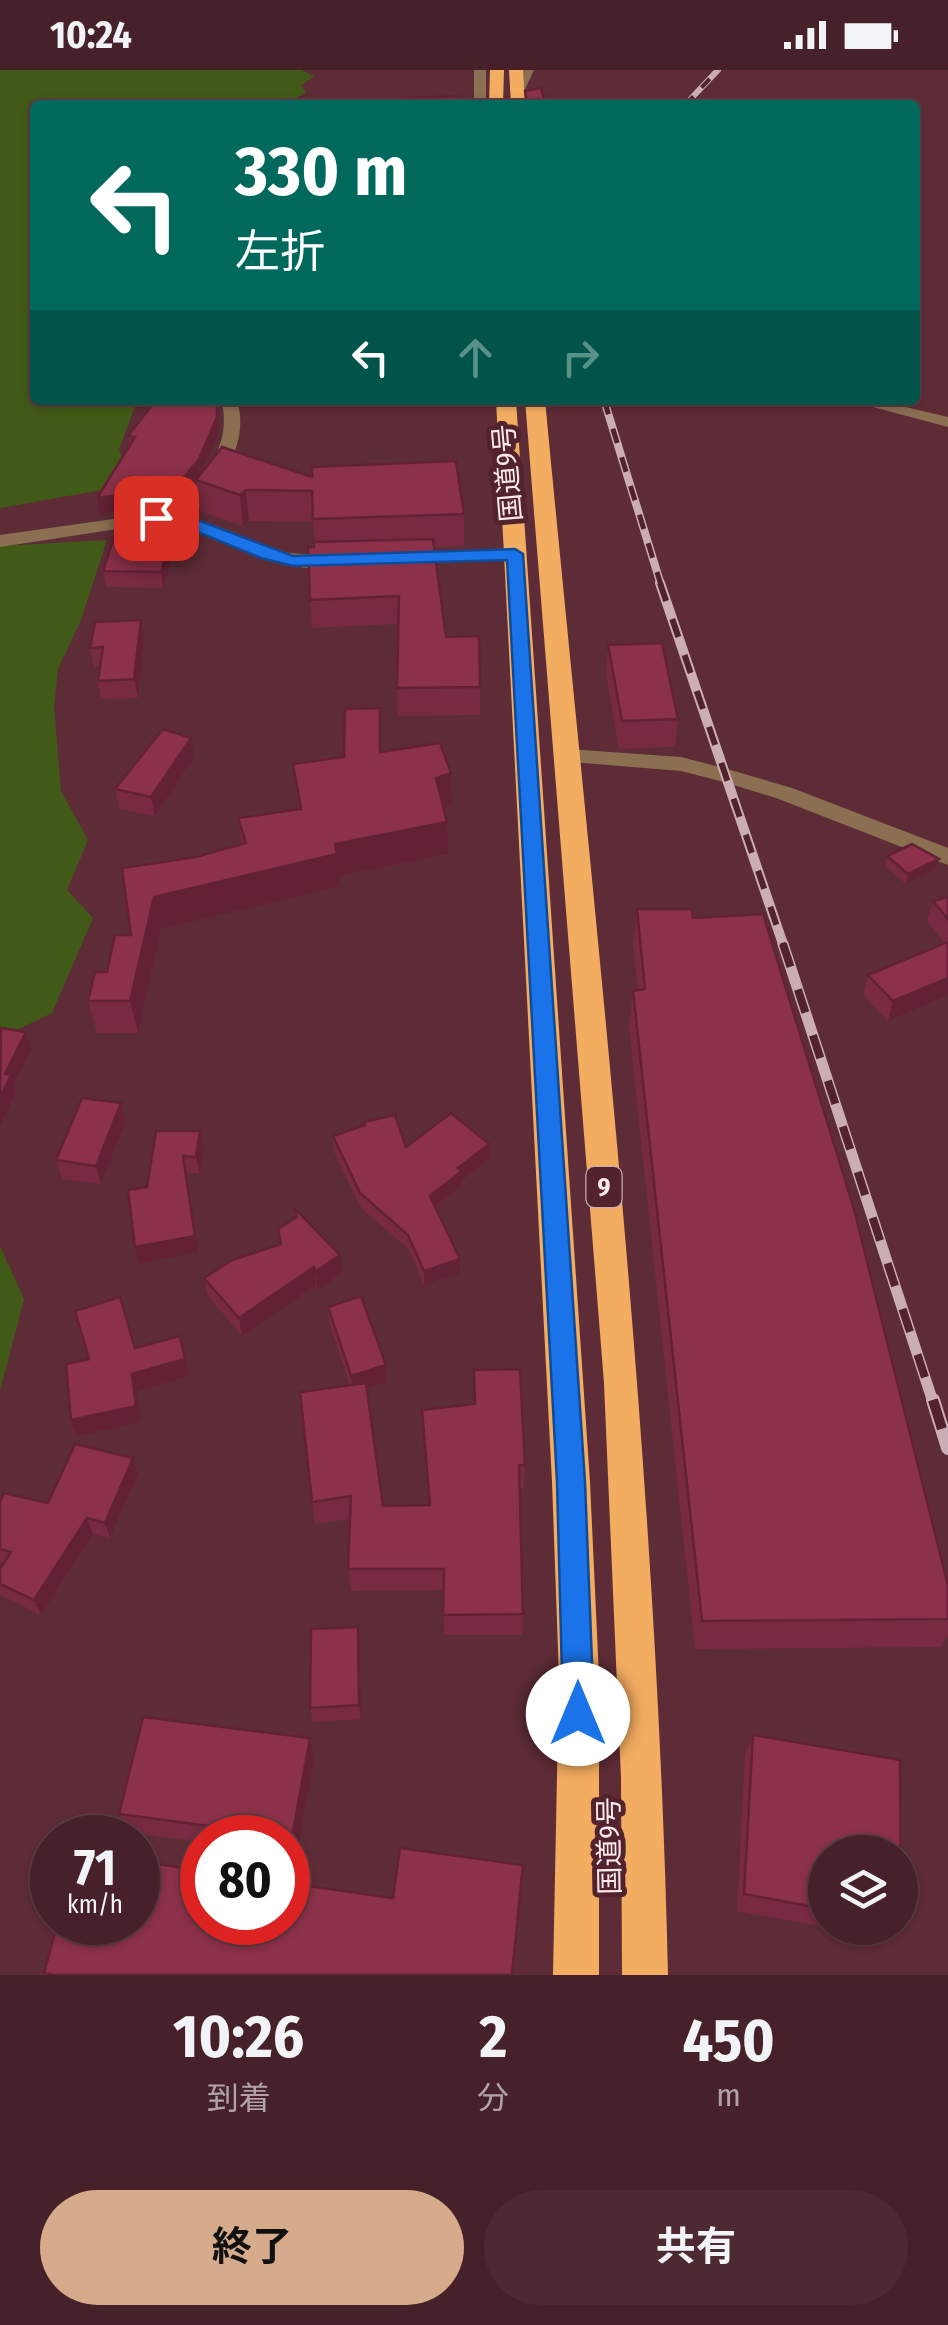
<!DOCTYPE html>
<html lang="ja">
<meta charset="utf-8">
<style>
body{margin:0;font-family:"Fira Sans Condensed","Noto Sans JP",sans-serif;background:#4d2931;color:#f1f3f6;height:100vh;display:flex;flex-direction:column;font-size:38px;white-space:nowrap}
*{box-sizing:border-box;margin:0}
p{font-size:32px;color:#b0a3a8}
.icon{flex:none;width:55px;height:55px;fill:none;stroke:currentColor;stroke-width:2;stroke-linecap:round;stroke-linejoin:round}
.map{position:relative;height:1905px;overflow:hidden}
.side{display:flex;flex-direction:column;background:#462129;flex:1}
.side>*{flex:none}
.hud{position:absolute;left:30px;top:30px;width:890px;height:305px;border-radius:10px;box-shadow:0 2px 8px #0004,0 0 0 2px #5e3e46;background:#00695c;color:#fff;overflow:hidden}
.tools{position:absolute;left:808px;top:1765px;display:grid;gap:20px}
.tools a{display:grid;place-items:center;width:110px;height:110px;border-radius:50%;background:#462129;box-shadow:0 2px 8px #0004,0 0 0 2px #5e3e46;font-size:50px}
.speed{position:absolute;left:30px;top:1745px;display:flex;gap:20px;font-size:50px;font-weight:700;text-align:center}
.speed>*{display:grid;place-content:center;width:130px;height:130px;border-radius:50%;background:#462129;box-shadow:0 2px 8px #0004,0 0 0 2px #5e3e46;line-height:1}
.speed small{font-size:25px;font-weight:400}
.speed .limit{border:15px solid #d22;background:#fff;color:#111}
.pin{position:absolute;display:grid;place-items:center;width:85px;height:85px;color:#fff;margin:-42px;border-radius:20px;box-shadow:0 5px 15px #0006}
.me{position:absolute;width:110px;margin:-55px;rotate:0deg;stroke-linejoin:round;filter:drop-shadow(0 0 8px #0008)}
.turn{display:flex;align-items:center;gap:35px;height:210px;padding:0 40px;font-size:45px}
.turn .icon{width:130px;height:130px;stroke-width:2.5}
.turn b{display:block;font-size:70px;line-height:85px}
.lanes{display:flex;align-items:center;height:95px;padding:0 40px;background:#0003;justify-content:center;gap:50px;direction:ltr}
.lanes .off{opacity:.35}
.eta{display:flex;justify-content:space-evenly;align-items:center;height:170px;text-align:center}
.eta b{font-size:60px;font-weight:700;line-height:70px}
.action{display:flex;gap:20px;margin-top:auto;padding:20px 40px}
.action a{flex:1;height:115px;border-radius:60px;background:#d6ab8b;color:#111;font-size:40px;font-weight:700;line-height:115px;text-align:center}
.action a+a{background:#4d2931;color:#f1f3f6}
.status{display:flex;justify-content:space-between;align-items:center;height:70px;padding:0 50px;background:#462129;direction:ltr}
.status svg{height:28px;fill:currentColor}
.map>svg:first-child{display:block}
.green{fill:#425a18}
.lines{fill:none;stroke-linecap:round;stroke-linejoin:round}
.street{fill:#8b6f51;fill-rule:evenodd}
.highway{fill:#f3ad60;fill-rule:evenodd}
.rail-far4-casing{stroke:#cbaeb3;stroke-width:6}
.rail-far3-casing{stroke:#cbaeb3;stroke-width:8}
.rail-far2-casing{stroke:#cbaeb3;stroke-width:10}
.rail-far1-casing{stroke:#cbaeb3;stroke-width:11}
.rail-casing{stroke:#cbaeb3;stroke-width:14}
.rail-far4{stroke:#52222d;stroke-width:4;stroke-dasharray:12;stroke-linecap:butt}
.rail-far3{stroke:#52222d;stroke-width:5;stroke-dasharray:15;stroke-linecap:butt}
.rail-far2{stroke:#52222d;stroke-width:6;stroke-dasharray:19;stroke-linecap:butt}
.rail-far1{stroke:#52222d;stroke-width:8;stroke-dasharray:24;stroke-linecap:butt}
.rail{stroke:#52222d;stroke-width:10;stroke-dasharray:30;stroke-linecap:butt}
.wall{fill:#782a40}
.shaded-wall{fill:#622234}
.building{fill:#8c314a;stroke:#622234;stroke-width:2.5}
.route{fill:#1a73e8;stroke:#114b97;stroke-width:2.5}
.labels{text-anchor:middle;stroke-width:10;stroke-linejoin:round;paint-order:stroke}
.shield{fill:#52222d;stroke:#caaeb3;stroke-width:2.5}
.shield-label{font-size:25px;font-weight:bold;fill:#feeaed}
.street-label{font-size:28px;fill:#feeaed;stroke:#52222d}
</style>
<div class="status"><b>10:24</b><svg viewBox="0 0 49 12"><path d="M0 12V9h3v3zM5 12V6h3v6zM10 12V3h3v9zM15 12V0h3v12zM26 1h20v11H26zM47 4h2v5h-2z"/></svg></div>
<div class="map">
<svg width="948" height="1905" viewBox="0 0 948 1905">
<rect width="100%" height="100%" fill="#5e2c37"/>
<g class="green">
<polygon points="0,0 301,0 314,6 301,16 306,22 287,35 35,35 35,330 137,330 119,380 131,405 102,420 0,438"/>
<polygon points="107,470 81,550 58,599 54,636 61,721 88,770 67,820 93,848 52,943 0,968 0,476"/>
<polygon points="0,1176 24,1229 0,1321"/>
</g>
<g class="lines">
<g class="street">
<rect x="474" y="0" width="12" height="35"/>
<polygon points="522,0 534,0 521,28 513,28"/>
<path d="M 221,330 L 237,330 C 251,375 218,417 189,448 L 280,482 L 347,488 L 347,496 C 277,511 222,460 156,453 L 0,477 L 0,465 L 156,443 L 172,444 C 201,413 234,375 221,330 Z"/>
<polygon points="847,330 876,330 948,347 948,357"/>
<polygon points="515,478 522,480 522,488 405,495 396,489 405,483"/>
<polygon points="567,679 681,687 727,699 792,718 948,778 948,795 776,728 720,711 681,701 559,691 556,686"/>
</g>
<g class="highway">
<polygon points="490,0 504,0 503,35 489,35"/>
<polygon points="509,0 523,0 525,35 511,35"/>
<polygon points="496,330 516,330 590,1412 599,1607 599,1905 553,1905 559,1607 552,1412"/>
<path d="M 525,330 L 545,330 C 595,857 656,1375 668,1905 L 622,1905 L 621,1708 L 604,1313 Z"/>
</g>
<defs>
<polyline id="rail-far4" points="685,35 718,0"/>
<polyline id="rail-far3" points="604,330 661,515"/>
<polyline id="rail-far2" points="660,513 784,877"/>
<polyline id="rail-far1" points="783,874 933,1332"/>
<polyline id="rail" points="933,1330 948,1378"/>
</defs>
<use href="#rail-far4" class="rail-far4-casing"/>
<use href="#rail-far3" class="rail-far3-casing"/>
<use href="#rail-far2" class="rail-far2-casing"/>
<use href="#rail-far1" class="rail-far1-casing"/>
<use href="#rail" class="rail-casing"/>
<use href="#rail-far4" class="rail-far4"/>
<use href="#rail-far3" class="rail-far3"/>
<use href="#rail-far2" class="rail-far2"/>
<use href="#rail-far1" class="rail-far1"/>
<use href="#rail" class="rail"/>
</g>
<g class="wall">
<polygon points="147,330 218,330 219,362 201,403 312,407 464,444 464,476 434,477 446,567 480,617 480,645 398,646 397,618 398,554 312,558 310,530 315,472 313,452 249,451 243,456 200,441 196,410 177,434 164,429 162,435 100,444 97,428 130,376 128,366 155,332"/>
<polygon points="149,476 168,477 171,493 163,518 106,517 103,501"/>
<polygon points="141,550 144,569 138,628 101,629 98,611 100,596 94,597 90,578"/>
<polygon points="608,575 678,649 675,677 619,679 606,603"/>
<polygon points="381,681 451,703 452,735 443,738 448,784 339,806 340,816 161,859 138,963 97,963 88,931 131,865 196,787 242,775 238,748 299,740 293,694"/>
<polygon points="194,687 155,746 119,739 115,719"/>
<polygon points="887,786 936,799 906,814 885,796"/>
<polygon points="948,827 948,925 888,951 863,925 868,905 945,873 927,851 933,831"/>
<polygon points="637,839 693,848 948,1515 948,1565 941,1577 695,1579 629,957 633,921 638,921 633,875"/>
<polygon points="125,1052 101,1114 62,1109 56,1090"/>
<polygon points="156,1061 204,1078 200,1103 187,1103 198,1182 139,1194 147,1117"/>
<polygon points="333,1066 489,1089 462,1110 462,1116 436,1137 460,1203 424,1215 409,1179 361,1138 334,1081"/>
<polygon points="293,1137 342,1203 318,1220 316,1215 242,1266 208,1226 204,1208 280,1174 278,1159 295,1148"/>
<polygon points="328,1237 386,1295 387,1312 367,1319 383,1436 429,1435 474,1334 474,1300 525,1395 524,1418 520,1418 523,1544 522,1565 444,1565 444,1520 351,1521 348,1499 350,1449 315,1454 312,1432 350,1315 330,1255"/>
<polygon points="138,1404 110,1468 93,1464 41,1545 0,1525 0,1499 4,1493 0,1492 0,1432 48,1433"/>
<polygon points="360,1572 361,1649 313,1652 310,1638"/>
<polygon points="753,1665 900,1690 901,1852 900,1853 900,1782 825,1782 825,1857 737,1841 745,1685"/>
<polygon points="314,1688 297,1785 288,1784 288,1768 202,1768 202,1772 128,1763 119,1744"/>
<polygon points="828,1858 897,1858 889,1869"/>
</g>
<g class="shaded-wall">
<polygon points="217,330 218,330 219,362 201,404 177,434 175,418"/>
<polygon points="162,414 164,429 162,435 100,444 97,428"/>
<polygon points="246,420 249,451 243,456 240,425"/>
<polygon points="147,464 150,480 141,476"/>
<polygon points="168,477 171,493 163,518 161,502"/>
<polygon points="141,550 144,569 138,628 134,609"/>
<polygon points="191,668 194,687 155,746 151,727"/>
<polygon points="451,703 452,735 436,740 436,708"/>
<polygon points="447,752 448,784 339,806 340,816 161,859 138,963 130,931 154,827 335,774"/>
<polygon points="939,789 936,799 906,814 908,804"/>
<polygon points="948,908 948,925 888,951 893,931"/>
<polygon points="26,962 31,979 14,1014 16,1022 0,1056 0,1027 5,1004"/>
<polygon points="121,1033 125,1052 101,1114 96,1096"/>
<polygon points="200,1061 204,1078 200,1103 196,1087"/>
<polygon points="489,1074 489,1089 462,1110 462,1116 431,1140 430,1126 458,1098"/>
<polygon points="183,1086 198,1182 139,1194 135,1177"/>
<polygon points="340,1185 342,1203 318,1220 315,1202"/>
<polygon points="460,1189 460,1203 424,1215 424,1201"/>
<polygon points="314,1197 316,1215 242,1266 239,1248"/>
<polygon points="180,1266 189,1306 137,1321 141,1352 77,1366 71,1350"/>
<polygon points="386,1295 387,1312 353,1323 351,1306"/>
<polygon points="133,1388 138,1404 110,1468 105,1453"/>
<polygon points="87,1448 93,1464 41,1545 34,1530"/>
<polygon points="358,1557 360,1572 361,1649 359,1635"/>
<polygon points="310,1668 314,1688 297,1785 292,1767"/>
</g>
<g class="building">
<polygon points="541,18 546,35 527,35 525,21"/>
<polygon points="456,26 458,35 397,35 397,29"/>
<polygon points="156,330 217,330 217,347 199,389 175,418 162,414 159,419 97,428 135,367 128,366"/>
<polygon points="222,377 312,407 312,397 456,391 464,444 313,449 312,421 246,420 240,425 196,410"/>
<polygon points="116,461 147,464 141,476 168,477 161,502 103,501"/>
<polygon points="433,469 446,567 479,566 480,617 397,618 399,526 310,530 308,477 314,477 314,472"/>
<polygon points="141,550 134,609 98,611 103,577 90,578 95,552"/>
<polygon points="662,573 678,649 622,651 608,575"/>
<polygon points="380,638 380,682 440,673 451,703 436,708 447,752 335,774 337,784 154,827 130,931 88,931 95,902 107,902 115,865 131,865 122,798 196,787 246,773 238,748 301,739 293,694 344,687 345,639"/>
<polygon points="163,659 191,668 151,727 115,719"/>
<polygon points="912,774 939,789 908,804 887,786"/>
<polygon points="948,827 948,849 933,831"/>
<polygon points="637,839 692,839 693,848 763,844 854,1139 948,1515 948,1549 702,1551 633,921 645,919"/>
<polygon points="948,872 948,908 893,931 868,905"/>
<polygon points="1,958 26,962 5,1004 11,1005 0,1027"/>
<polygon points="82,1028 121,1033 96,1096 56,1090"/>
<polygon points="451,1043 489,1074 458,1098 462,1101 430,1126 460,1189 424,1201 408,1165 360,1123 333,1066 365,1055 364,1052 395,1045 406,1077"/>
<polygon points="156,1061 200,1061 196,1087 183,1086 195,1166 135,1177 128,1120 147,1117"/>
<polygon points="293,1137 340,1185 315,1202 314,1197 239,1248 204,1208 232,1190 281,1174 278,1159 297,1147"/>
<polygon points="361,1226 386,1295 351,1306 328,1237"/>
<polygon points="120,1227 135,1278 180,1266 185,1289 132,1304 136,1336 71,1350 66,1294 89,1289 75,1241"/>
<polygon points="520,1299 525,1395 519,1395 523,1544 443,1545 444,1499 348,1499 351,1426 312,1432 300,1322 366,1313 383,1436 430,1435 422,1340 475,1334 474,1300"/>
<polygon points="75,1374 133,1388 105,1453 87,1448 34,1530 0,1514 0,1499 11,1482 0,1479 0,1432 4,1423 48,1433"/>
<polygon points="358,1557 359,1635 310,1638 311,1559"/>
<polygon points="143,1647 310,1668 292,1767 119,1744"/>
<polygon points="753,1665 900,1690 901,1852 900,1782 825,1782 825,1839 744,1824"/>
<polygon points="400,1778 523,1795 512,1905 54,1905 44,1903 58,1852 138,1852 138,1791 202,1801 202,1852 288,1852 288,1813 393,1828"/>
</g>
<polygon class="route" points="156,443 184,445 293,486 515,479 523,484 585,1412 594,1644 589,1655 578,1660 567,1655 563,1644 557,1412 507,490 293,496 261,488 176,453 150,451 148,448"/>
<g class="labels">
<rect class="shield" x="586.5" y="1097" width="35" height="40" rx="8"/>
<g class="shield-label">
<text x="604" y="1126">9</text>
</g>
<g class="street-label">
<text transform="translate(507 403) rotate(-95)" y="10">国道9号</text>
<text transform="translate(609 1776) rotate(-91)" y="10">国道9号</text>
</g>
</g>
</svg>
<div class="tools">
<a><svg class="icon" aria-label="layers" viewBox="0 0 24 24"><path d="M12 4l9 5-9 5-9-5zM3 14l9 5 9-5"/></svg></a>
</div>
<div class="speed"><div>71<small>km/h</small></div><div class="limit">80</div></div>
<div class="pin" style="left:156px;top:448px;background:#d93025"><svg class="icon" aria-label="arrive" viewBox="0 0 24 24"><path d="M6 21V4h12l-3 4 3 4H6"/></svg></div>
<svg class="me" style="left:578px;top:1644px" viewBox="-20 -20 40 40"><circle r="19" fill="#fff"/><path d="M0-13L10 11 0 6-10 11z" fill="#1a73e8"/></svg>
<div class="hud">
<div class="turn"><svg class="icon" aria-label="left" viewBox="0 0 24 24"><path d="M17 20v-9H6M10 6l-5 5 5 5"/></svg><div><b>330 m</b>左折</div></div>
<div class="lanes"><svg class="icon" aria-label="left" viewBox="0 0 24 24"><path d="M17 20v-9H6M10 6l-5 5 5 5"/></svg><svg class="icon off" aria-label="ahead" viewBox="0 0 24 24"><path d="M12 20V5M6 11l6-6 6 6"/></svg><svg class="icon off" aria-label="right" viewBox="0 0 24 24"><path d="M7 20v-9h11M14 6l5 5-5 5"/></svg></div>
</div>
</div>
<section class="side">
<div class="eta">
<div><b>10:26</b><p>到着</p></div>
<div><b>2</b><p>分</p></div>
<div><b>450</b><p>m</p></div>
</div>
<div class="action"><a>終了</a><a>共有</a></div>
</section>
